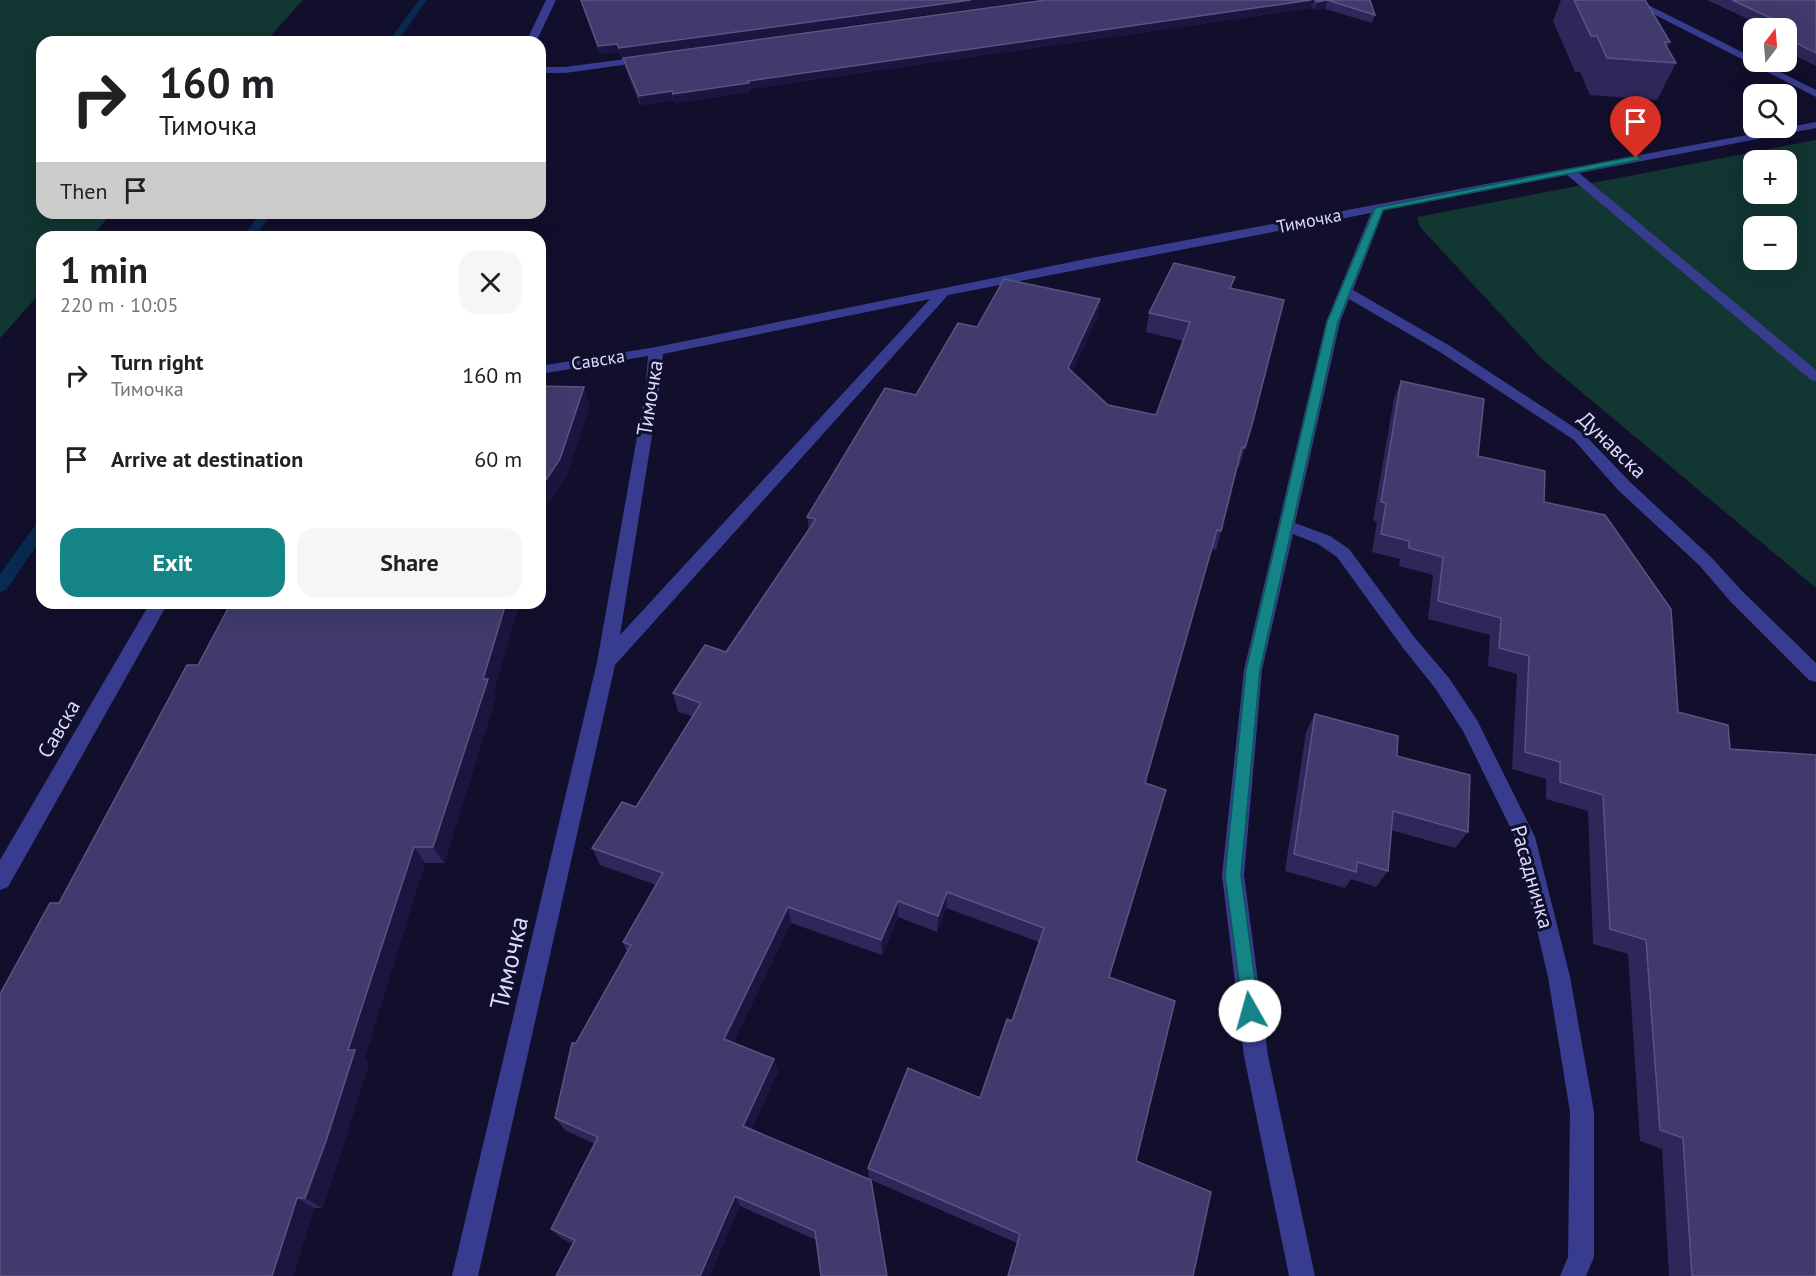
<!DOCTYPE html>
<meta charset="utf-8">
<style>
body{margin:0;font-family:"PT Sans",sans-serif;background:#f6f6f6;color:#202124;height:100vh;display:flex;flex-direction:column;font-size:22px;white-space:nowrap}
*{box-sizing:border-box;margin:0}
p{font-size:20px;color:#757577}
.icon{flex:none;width:33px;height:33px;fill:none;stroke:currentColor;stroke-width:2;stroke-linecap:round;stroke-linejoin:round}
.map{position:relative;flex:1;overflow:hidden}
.side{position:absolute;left:36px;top:231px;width:510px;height:378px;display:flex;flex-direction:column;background:#fff;border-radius:18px;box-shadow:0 6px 24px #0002}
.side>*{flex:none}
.top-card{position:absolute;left:36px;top:36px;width:510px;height:183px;border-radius:18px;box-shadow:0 6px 24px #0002;background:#fff;color:#202124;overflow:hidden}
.needle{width:39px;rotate:16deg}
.tools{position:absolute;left:1743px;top:18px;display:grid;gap:12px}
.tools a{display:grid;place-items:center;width:54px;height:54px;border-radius:12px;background:#fff;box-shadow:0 6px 24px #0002;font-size:30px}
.pin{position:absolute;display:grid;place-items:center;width:51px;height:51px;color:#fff;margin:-62px -26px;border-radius:50% 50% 50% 0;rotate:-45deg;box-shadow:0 0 6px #0007}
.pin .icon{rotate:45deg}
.me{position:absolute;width:66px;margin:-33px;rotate:353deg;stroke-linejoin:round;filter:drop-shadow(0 0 4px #0008)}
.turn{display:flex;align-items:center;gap:21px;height:126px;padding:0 24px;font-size:27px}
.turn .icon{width:78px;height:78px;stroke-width:2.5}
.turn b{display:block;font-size:42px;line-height:51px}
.then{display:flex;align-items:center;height:57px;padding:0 24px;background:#0003;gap:12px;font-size:22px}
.round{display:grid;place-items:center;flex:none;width:63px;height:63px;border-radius:18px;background:#f6f6f6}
.overview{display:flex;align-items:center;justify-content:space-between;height:102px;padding:0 24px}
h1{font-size:36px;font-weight:800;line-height:45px}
.button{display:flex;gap:12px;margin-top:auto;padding:12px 24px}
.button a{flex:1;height:69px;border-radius:18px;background:#148487;color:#fff;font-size:24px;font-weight:800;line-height:69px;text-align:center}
.button a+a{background:#f6f6f6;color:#202124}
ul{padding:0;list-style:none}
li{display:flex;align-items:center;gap:18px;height:84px;padding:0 24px}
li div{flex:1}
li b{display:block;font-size:22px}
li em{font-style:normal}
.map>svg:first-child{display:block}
.green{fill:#123632;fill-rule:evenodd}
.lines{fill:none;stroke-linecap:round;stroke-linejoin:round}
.stream{fill:#092a51;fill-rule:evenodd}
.minor{fill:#383c8e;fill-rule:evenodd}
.wall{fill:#2d275a}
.shaded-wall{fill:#1a1640}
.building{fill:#403b6c;stroke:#585483;stroke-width:1.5}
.route{fill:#148487;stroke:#0d5658;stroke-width:1.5}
.labels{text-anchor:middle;stroke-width:6;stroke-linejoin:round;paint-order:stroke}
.far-street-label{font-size:18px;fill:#dbdaff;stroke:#120f2c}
.street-label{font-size:21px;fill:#dbdaff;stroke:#120f2c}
.near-street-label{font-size:26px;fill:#dbdaff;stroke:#120f2c}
</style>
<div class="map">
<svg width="1816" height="1276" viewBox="0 0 1816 1276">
<rect width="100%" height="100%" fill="#120f2c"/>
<g class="green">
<polygon points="0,0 303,0 265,42 42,42 42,213 112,213 91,237 42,237 42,291 0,338"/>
<path d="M 1816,140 L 1816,588 L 1543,360 L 1420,227 L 1417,217 ZM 1754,160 L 1786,160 L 1786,194 L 1754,194 ZM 1754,226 L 1786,226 L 1786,260 L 1754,260 Z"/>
</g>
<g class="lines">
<g class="stream">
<polygon points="419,0 427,0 397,42 388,42"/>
<polygon points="260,213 272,213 255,237 243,237"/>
<polygon points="42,522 42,538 6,590 0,592 0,574 37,523"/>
</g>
<g class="minor">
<polygon points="546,0 556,0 536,42 526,42"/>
<polygon points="1626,0 1638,0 1754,58 1754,62 1760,62 1816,90 1816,97"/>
<polygon points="648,56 652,57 652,61 565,73 540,73 540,67 565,67"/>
<path d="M 1816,122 L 1816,128 L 1579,173 L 1816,370 L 1816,381 L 1811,380 L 1567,175 L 1384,210 L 1353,290 L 1450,346 L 1584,434 L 1630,482 L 1711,557 L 1742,591 L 1816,663 L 1816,682 L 1809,680 L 1730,601 L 1699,565 L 1618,490 L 1574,440 L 1440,352 L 1349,299 L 1340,322 L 1295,523 L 1330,536 L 1349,549 L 1415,638 L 1449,678 L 1477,720 L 1535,837 L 1570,977 L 1594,1112 L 1594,1257 L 1586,1276 L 1560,1276 L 1568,1257 L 1570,1112 L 1548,977 L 1515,837 L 1463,731 L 1435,688 L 1403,648 L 1337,557 L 1318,544 L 1293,534 L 1262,670 L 1244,875 L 1268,1056 L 1315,1276 L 1289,1276 L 1244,1056 L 1222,875 L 1244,670 L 1326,322 L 1371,213 L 948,295 L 615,665 L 478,1276 L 452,1276 L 597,662 L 645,392 L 648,356 L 540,374 L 540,366 L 656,347 L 1086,259 ZM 930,299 L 620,635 L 659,392 L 663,354 Z"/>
<polygon points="150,603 168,603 8,887 0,890 0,860"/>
</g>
</g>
<g class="wall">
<polygon points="580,0 1030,0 621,57 619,52 600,54"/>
<polygon points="1046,0 1370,0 1375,15 1372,23 1325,9 1315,10 1312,8 750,89 750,92 674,103 673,100 640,105 625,67 623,58"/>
<polygon points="1561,0 1645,0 1670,42 1667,47 1676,63 1657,100 1590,95 1580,72 1575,72 1553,21"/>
<polygon points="1707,0 1816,0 1816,66 1786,51 1786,28 1767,28"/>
<polygon points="1232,288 1253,421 1239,467 1237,467 1221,531 1216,550 1211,549 1145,783 1109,977 1136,1161 1193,1276 1007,1276 1017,1243 869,1179 868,1168 980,1098 1012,1021 1039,942 946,908 937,932 898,917 882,955 791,923 733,1043 774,1059 778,1072 751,1130 871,1180 816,1240 740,1206 573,1244 561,1238 551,1229 595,1144 565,1130 555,1118 576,1043 627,952 623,942 656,885 600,865 592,848 636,807 692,716 678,712 673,693 726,652 809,530 807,517 977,327 1100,299 1097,318 1072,372 1108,405 1156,415 1183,341 1146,332 1149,313"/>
<polygon points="1401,381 1478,456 1544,502 1678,712 1730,749 1816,1276 1669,1276 1662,1149 1640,1141 1628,954 1593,944 1588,811 1546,799 1546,779 1512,769 1517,674 1488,666 1490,635 1428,619 1433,575 1399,566 1400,559 1372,552 1377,522 1373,520 1394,399"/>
<polygon points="231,603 519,603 519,604 494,691 496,697 444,863 425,863 364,1059 369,1063 341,1152 322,1208 314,1208 293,1276 0,1276 59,903 198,665"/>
<polygon points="1315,714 1397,756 1468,832 1455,848 1391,830 1388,871 1376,887 1351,879 1345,888 1285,871 1306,732"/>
</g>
<g class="shaded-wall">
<polygon points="971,0 1030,0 621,57 619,48"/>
<polygon points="1314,0 1312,8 750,89 750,92 674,103 673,94 748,81"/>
<polygon points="1327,0 1325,9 1315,10 1317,2"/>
<polygon points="617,44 619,52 600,54 598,46"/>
<polygon points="672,91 673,100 640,105 639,96"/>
<polygon points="1100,299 1097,318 1065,387 1068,368"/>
<polygon points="584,387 590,405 566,478 542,514 546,525 540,534 540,489"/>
<polygon points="506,603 519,603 519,604 494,691 496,697 444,863 433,847"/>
<polygon points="414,847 425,863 364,1059 369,1063 341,1152 322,1208 305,1198 348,1050"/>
<polygon points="947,892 946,908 937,932 938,916"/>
<polygon points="898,901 898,917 882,955 881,940"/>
<polygon points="788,907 791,923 729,1052 724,1039"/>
<polygon points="774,1059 778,1072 748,1138 743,1126"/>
<polygon points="735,1196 740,1206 710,1276 700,1276"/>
<polygon points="297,1198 314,1208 293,1276 272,1276"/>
</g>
<g class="building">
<polygon points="581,0 971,0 619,48 617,44 598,46"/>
<polygon points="1046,0 1311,0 748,81 749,83 673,94 672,91 639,96 623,58"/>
<polygon points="1315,0 1370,0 1375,15 1327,0 1317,2"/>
<polygon points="1574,0 1645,0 1670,42 1664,42 1676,63 1607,58 1597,36 1591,36"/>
<polygon points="1732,0 1816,0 1816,53 1786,38 1786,29 1794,29"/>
<polygon points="1174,263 1235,277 1230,288 1284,300 1253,421 1245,448 1242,447 1221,531 1217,530 1145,783 1166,790 1109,977 1175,1001 1136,1161 1211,1192 1193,1276 1008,1276 1020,1234 868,1168 908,1068 980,1098 1007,1019 1012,1021 1044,928 947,892 938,916 898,901 881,940 788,907 724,1039 774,1059 743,1126 871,1180 887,1276 821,1276 815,1231 735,1196 700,1276 556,1276 575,1240 551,1229 598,1137 555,1118 572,1043 576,1043 631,945 623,942 663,873 592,848 622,802 636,807 701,703 673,693 705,645 726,652 816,519 807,517 885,388 916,395 958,323 977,327 1004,279 1100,299 1068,368 1108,405 1156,415 1190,322 1149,313"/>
<polygon points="1401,381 1484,399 1478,456 1545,471 1544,502 1605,515 1671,609 1678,712 1728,725 1730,749 1816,755 1816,1276 1692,1276 1683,1138 1660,1130 1646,940 1610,929 1603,795 1560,782 1560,762 1525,752 1529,656 1499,648 1501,618 1438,601 1443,557 1409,548 1409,541 1381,534 1386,503 1381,502"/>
<polygon points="540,386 584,387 560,459 540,489"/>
<polygon points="231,603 506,603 483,679 488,679 433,847 414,847 348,1050 355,1050 326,1141 305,1198 297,1198 272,1276 0,1276 0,994 50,903 59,903 187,665 198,665"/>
<polygon points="1315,714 1398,736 1397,756 1470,775 1468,832 1393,811 1388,871 1357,862 1356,872 1294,854"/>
</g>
<polygon class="route" points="1636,156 1641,158 1639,160 1383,210 1338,322 1260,670 1241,875 1259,1011 1256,1017 1250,1020 1244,1017 1225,875 1246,670 1327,322 1375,208"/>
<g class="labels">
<g class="far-street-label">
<text transform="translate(1309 221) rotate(-11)" y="6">Тимочка</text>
<text transform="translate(598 360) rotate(-9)" y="6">Савска</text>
</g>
<g class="street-label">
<text transform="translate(650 398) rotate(-81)" y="7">Тимочка</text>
<text transform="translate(1612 445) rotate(44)" y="7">Дунавска</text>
<text transform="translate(59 729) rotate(-60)" y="7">Савска</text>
<text transform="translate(1532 877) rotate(74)" y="7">Расадничка</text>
</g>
<g class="near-street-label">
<text transform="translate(509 963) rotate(-77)" y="9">Тимочка</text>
</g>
</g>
</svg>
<div class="tools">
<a><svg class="needle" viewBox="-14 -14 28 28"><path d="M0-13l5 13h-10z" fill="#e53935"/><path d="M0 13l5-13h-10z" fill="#757577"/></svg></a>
<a><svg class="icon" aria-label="search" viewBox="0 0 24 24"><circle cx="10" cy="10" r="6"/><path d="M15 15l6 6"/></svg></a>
<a>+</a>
<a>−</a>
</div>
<div class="pin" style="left:1636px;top:158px;background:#d93025"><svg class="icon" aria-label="arrive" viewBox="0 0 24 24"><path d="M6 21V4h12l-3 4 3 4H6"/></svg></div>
<svg class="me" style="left:1250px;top:1011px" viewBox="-20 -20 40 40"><circle r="19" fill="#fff"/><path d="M0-13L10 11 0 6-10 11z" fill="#148487"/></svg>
<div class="top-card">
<div class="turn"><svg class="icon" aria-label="right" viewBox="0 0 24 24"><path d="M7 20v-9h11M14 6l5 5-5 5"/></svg><div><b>160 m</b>Тимочка</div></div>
<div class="then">Then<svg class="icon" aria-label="arrive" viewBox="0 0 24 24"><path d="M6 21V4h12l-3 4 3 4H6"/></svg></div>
</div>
<section class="side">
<div class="overview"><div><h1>1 min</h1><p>220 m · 10:05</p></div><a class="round"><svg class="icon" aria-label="close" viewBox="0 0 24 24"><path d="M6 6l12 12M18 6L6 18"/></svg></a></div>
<ul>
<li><svg class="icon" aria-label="right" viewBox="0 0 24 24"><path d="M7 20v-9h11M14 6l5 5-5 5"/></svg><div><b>Turn right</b><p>Тимочка</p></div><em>160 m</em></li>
<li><svg class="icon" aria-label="arrive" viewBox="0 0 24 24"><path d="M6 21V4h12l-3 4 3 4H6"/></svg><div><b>Arrive at destination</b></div><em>60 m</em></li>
</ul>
<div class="button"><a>Exit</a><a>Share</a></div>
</section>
</div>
